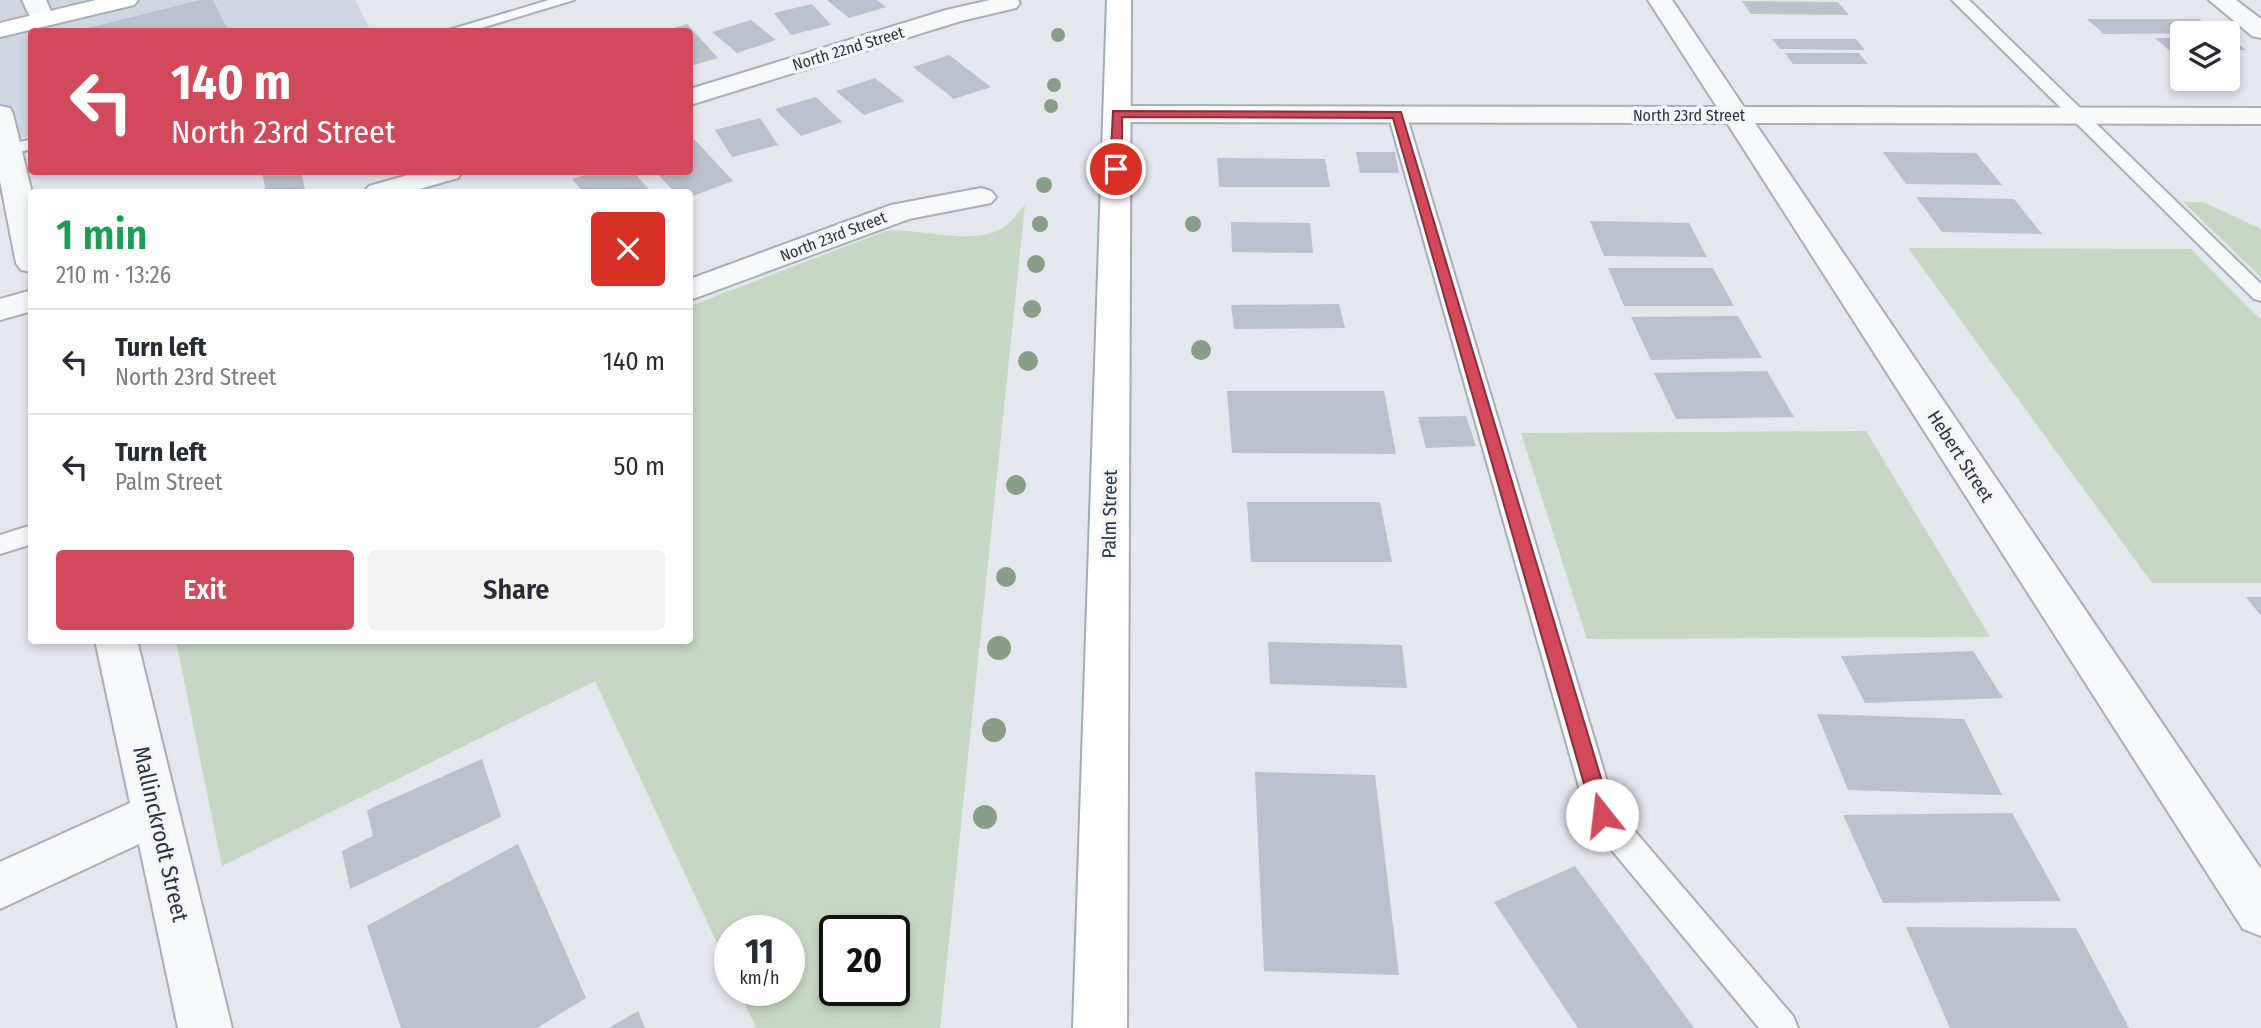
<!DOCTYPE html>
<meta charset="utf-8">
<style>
body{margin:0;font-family:"Fira Sans Condensed",sans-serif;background:#f2f2f3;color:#2b2b33;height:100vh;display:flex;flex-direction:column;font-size:26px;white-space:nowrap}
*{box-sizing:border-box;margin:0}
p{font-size:23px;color:#7c7c81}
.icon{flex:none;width:38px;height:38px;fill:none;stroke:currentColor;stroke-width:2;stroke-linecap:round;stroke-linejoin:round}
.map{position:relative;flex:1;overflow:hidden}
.details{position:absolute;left:28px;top:189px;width:665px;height:455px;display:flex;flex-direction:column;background:#fff;border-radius:7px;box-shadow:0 4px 10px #0003}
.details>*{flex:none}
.top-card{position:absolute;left:28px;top:28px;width:665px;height:147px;border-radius:7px;box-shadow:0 4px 10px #0003;background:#d1495b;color:#fff;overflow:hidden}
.tools{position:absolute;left:2170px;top:21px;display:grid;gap:14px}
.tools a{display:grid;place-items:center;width:70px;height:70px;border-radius:7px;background:#fff;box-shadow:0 4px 10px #0003;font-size:35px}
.speed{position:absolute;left:714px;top:915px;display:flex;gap:14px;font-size:35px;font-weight:700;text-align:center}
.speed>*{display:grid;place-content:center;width:91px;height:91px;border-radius:50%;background:#fff;box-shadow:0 4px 10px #0003;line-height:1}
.speed small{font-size:18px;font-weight:400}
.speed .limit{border:4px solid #111;border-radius:10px;background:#fff;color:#111}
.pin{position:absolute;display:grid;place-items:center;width:60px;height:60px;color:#fff;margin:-30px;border:4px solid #fff;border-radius:50%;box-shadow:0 2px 7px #0007}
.me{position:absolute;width:77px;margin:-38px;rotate:344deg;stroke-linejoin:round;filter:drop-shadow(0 0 5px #0008)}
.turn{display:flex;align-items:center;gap:24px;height:147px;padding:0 28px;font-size:32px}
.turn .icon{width:91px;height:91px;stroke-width:2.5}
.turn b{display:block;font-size:49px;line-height:60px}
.round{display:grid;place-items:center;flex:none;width:74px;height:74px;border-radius:7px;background:#f2f2f3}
.overview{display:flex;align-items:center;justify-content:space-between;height:119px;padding:0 28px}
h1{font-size:42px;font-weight:600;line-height:52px;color:#1e9e55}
.button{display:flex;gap:14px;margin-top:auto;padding:14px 28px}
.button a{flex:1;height:80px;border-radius:7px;background:#d1495b;color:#fff;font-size:28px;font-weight:600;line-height:80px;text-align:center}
.button a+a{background:#f2f2f3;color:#2b2b33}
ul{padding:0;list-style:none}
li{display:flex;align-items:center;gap:21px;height:105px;padding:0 28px;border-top:2px solid #e1e1e2}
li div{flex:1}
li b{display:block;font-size:26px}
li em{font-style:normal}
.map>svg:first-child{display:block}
.built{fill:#d2d6de}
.green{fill:#c9d6c5;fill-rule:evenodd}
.building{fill:#bbc0ca}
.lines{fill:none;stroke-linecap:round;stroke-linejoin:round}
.lane-casing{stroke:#a9aeb7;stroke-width:4}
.street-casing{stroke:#a9aeb7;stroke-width:4}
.secondary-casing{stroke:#a9aeb7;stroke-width:4}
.primary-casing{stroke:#a3abb8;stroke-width:4}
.lane{fill:#f7f8fa;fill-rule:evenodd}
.street{fill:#f7f8fa;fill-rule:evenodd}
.secondary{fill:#fff;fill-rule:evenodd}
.primary{fill:#fff;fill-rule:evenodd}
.tree{fill:#899d89}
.route{fill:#d1495b;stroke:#882f3b;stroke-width:2}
.labels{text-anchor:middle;stroke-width:7;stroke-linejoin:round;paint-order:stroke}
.far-street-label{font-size:16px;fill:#2b3445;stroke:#f4f6f9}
.street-label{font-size:19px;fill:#2b3445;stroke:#f4f6f9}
.near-street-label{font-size:23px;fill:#2b3445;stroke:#f4f6f9}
</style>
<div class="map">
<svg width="2261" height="1028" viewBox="0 0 2261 1028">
<rect width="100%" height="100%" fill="#e4e7ec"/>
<polygon class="built" points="0,0 355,0 371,31 32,32 31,135 0,143"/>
<g class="green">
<polygon points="2183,202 2203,202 2261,229 2261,277"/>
<path d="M 1025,205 L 940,1028 L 756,1028 L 739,991 L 789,990 L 789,931 L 730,931 L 730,971 L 595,681 L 222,866 L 176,641 L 690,640 L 690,306 L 886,231 C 923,227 974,249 1007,225 C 1014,220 1019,211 1025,205 ZM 835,931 L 894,931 L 894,990 L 835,990 Z"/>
<polygon points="1908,248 2191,249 2261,320 2261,583 2152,583"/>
<polygon points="1866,431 1990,637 1587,639 1521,433"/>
</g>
<g class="building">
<polygon points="200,0 213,0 229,32 72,32"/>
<polygon points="827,0 877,0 886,7 849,18"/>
<polygon points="1742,1 1838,2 1849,15 1751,14"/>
<polygon points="812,4 831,25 791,35 774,13"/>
<polygon points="2087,19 2199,19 2217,33 2104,34"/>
<polygon points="751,20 776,40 737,53 712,32"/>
<polygon points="687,24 718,58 690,66 690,32 664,31"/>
<polygon points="2228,36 2246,50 2228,50"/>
<polygon points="2155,38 2182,38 2182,50 2170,51"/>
<polygon points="1772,39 1856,39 1865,50 1780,49"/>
<polygon points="1785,53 1859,53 1868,64 1793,64"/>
<polygon points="949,55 991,87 954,99 913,67"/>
<polygon points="875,78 904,101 864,115 836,91"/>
<polygon points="816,97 842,122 801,136 775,109"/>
<polygon points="760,118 778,145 732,157 715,130"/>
<polygon points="694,139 733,181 690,197 690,192 674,192 656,172 690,172 690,141"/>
<polygon points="1356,152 1395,152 1399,173 1360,173"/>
<polygon points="1883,152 1976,153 2002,185 1906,184"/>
<polygon points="1217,158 1325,159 1330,187 1219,187"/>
<polygon points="262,172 301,172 305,189 266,192"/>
<polygon points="595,172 634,172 651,192 583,192 572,179"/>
<polygon points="1916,197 2014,199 2042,234 1942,232"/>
<polygon points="1590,221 1689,223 1707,257 1604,256"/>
<polygon points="1231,222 1310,223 1313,253 1232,252"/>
<polygon points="1608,268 1713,268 1734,306 1624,306"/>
<polygon points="1339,304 1345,328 1234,329 1231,305"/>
<polygon points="1738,316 1762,358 1651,360 1631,317"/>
<polygon points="1767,371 1794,417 1676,419 1654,373"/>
<polygon points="1227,391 1384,391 1396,454 1232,453"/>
<polygon points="1466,416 1476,446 1426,448 1418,417"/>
<polygon points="1247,502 1380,502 1392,562 1251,562"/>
<polygon points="2246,597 2261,597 2261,616"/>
<polygon points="1268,642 1402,645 1407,688 1270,684"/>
<polygon points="1973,651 2003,698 1865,703 1841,656"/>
<polygon points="1817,714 1964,719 2002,795 1848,790"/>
<polygon points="482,759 501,817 350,889 342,851 373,836 367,810"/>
<polygon points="1255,772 1375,775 1399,975 1264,971"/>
<polygon points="2012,813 2061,901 1883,903 1843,815"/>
<polygon points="518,844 586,998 537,1028 401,1028 367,926"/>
<polygon points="1575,866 1694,1028 1578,1028 1494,902"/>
<polygon points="1906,927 2076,928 2129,1028 1950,1028"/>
<polygon points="638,1011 645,1028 609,1028"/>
</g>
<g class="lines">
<defs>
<g id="lane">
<polygon points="549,0 574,0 468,32 442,32"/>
<polygon points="1952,0 1969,0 2261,284 2261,301 2254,299"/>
<polygon points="1397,109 1406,114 1615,808 1793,1016 1798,1028 1759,1028 1591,825 1587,815 1388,114"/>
<polygon points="32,139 32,149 0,157 0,147"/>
<polygon points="32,525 32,544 0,554 0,535"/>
</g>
<g id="street">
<polygon points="22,0 46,0 55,20 52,25 34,25"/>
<polygon points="990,0 1018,0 1020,3 1016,8 961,21 690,105 690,89 946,10"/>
<polygon points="1648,0 1672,0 1744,107 2261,108 2261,124 1755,123 2261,869 2261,936 2243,929 1727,123 1117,122 1107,120 1104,114 1107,108 1117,106 1717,107"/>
<polygon points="2209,0 2236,0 2261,19 2261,38 2252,36"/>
<polygon points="0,106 10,108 13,114 32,193 32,272 21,270 16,263 0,181"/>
<polygon points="419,172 462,172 458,178 409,192 364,192 369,186"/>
<polygon points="981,188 991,191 996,197 991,203 909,219 690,300 690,279 891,205"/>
<polygon points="32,290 32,311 0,320 0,299"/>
<polygon points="95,640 137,640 232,1028 178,1028 139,844 0,909 0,862 130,803"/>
</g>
<polygon id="secondary" points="96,0 138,0 134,5 0,37 0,23"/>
<polygon id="primary" points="1107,0 1131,0 1127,1028 1073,1028"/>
</defs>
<use href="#lane" class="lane-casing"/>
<use href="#street" class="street-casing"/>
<use href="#secondary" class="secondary-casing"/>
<use href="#primary" class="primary-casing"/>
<use href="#lane" class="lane"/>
<use href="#street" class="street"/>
<use href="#secondary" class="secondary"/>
<use href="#primary" class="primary"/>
</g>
<g class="tree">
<circle cx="1058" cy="35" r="7"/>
<circle cx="1054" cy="85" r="7"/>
<circle cx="1051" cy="106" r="7"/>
<circle cx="1044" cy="185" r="8"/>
<circle cx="1040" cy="224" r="8"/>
<circle cx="1193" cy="224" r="8"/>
<circle cx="1036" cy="264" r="9"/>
<circle cx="1032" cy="309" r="9"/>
<circle cx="1201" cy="350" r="10"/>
<circle cx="1028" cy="361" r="10"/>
<circle cx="1016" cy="485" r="10"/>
<circle cx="1006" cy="577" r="10"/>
<circle cx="999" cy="648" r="12"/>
<circle cx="994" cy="730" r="12"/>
<circle cx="985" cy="817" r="12"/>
</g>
<polygon class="route" points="1113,111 1401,112 1612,815 1609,821 1602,824 1596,821 1593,815 1393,118 1122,117 1122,169 1116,173 1110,169"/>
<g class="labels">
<g class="far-street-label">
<text transform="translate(848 48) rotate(-17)" y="6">North 22nd Street</text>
<text x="1689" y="121">North 23rd Street</text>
<text transform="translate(833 236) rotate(-21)" y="6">North 23rd Street</text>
</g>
<g class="street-label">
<text transform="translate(1961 456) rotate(57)" y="7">Hebert Street</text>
<text transform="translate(1109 514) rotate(-89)" y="7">Palm Street</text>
</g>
<g class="near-street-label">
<text transform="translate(161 834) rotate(77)" y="8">Mallinckrodt Street</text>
</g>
</g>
</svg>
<div class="tools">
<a><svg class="icon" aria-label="layers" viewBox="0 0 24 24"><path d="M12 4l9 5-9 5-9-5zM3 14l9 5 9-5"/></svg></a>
</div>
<div class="speed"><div>11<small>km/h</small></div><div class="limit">20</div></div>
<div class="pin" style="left:1116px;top:169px;background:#d93025"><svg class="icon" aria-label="arrive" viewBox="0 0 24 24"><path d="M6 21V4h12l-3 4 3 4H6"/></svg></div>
<svg class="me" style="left:1602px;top:815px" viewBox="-20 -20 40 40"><circle r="19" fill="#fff"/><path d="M0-13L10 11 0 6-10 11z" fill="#d1495b"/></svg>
<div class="top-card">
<div class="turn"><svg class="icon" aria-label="left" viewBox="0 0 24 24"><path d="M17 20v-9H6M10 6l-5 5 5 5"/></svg><div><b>140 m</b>North 23rd Street</div></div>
</div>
<section class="details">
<div class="overview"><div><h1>1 min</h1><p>210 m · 13:26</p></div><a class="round" style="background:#d93025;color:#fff"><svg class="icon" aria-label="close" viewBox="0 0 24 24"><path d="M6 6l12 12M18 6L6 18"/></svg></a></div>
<ul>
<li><svg class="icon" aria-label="left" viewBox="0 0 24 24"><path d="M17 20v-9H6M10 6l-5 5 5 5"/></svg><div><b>Turn left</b><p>North 23rd Street</p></div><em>140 m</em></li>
<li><svg class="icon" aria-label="left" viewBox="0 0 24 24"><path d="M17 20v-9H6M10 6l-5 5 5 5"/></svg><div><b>Turn left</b><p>Palm Street</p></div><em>50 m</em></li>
</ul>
<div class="button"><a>Exit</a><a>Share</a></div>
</section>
</div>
